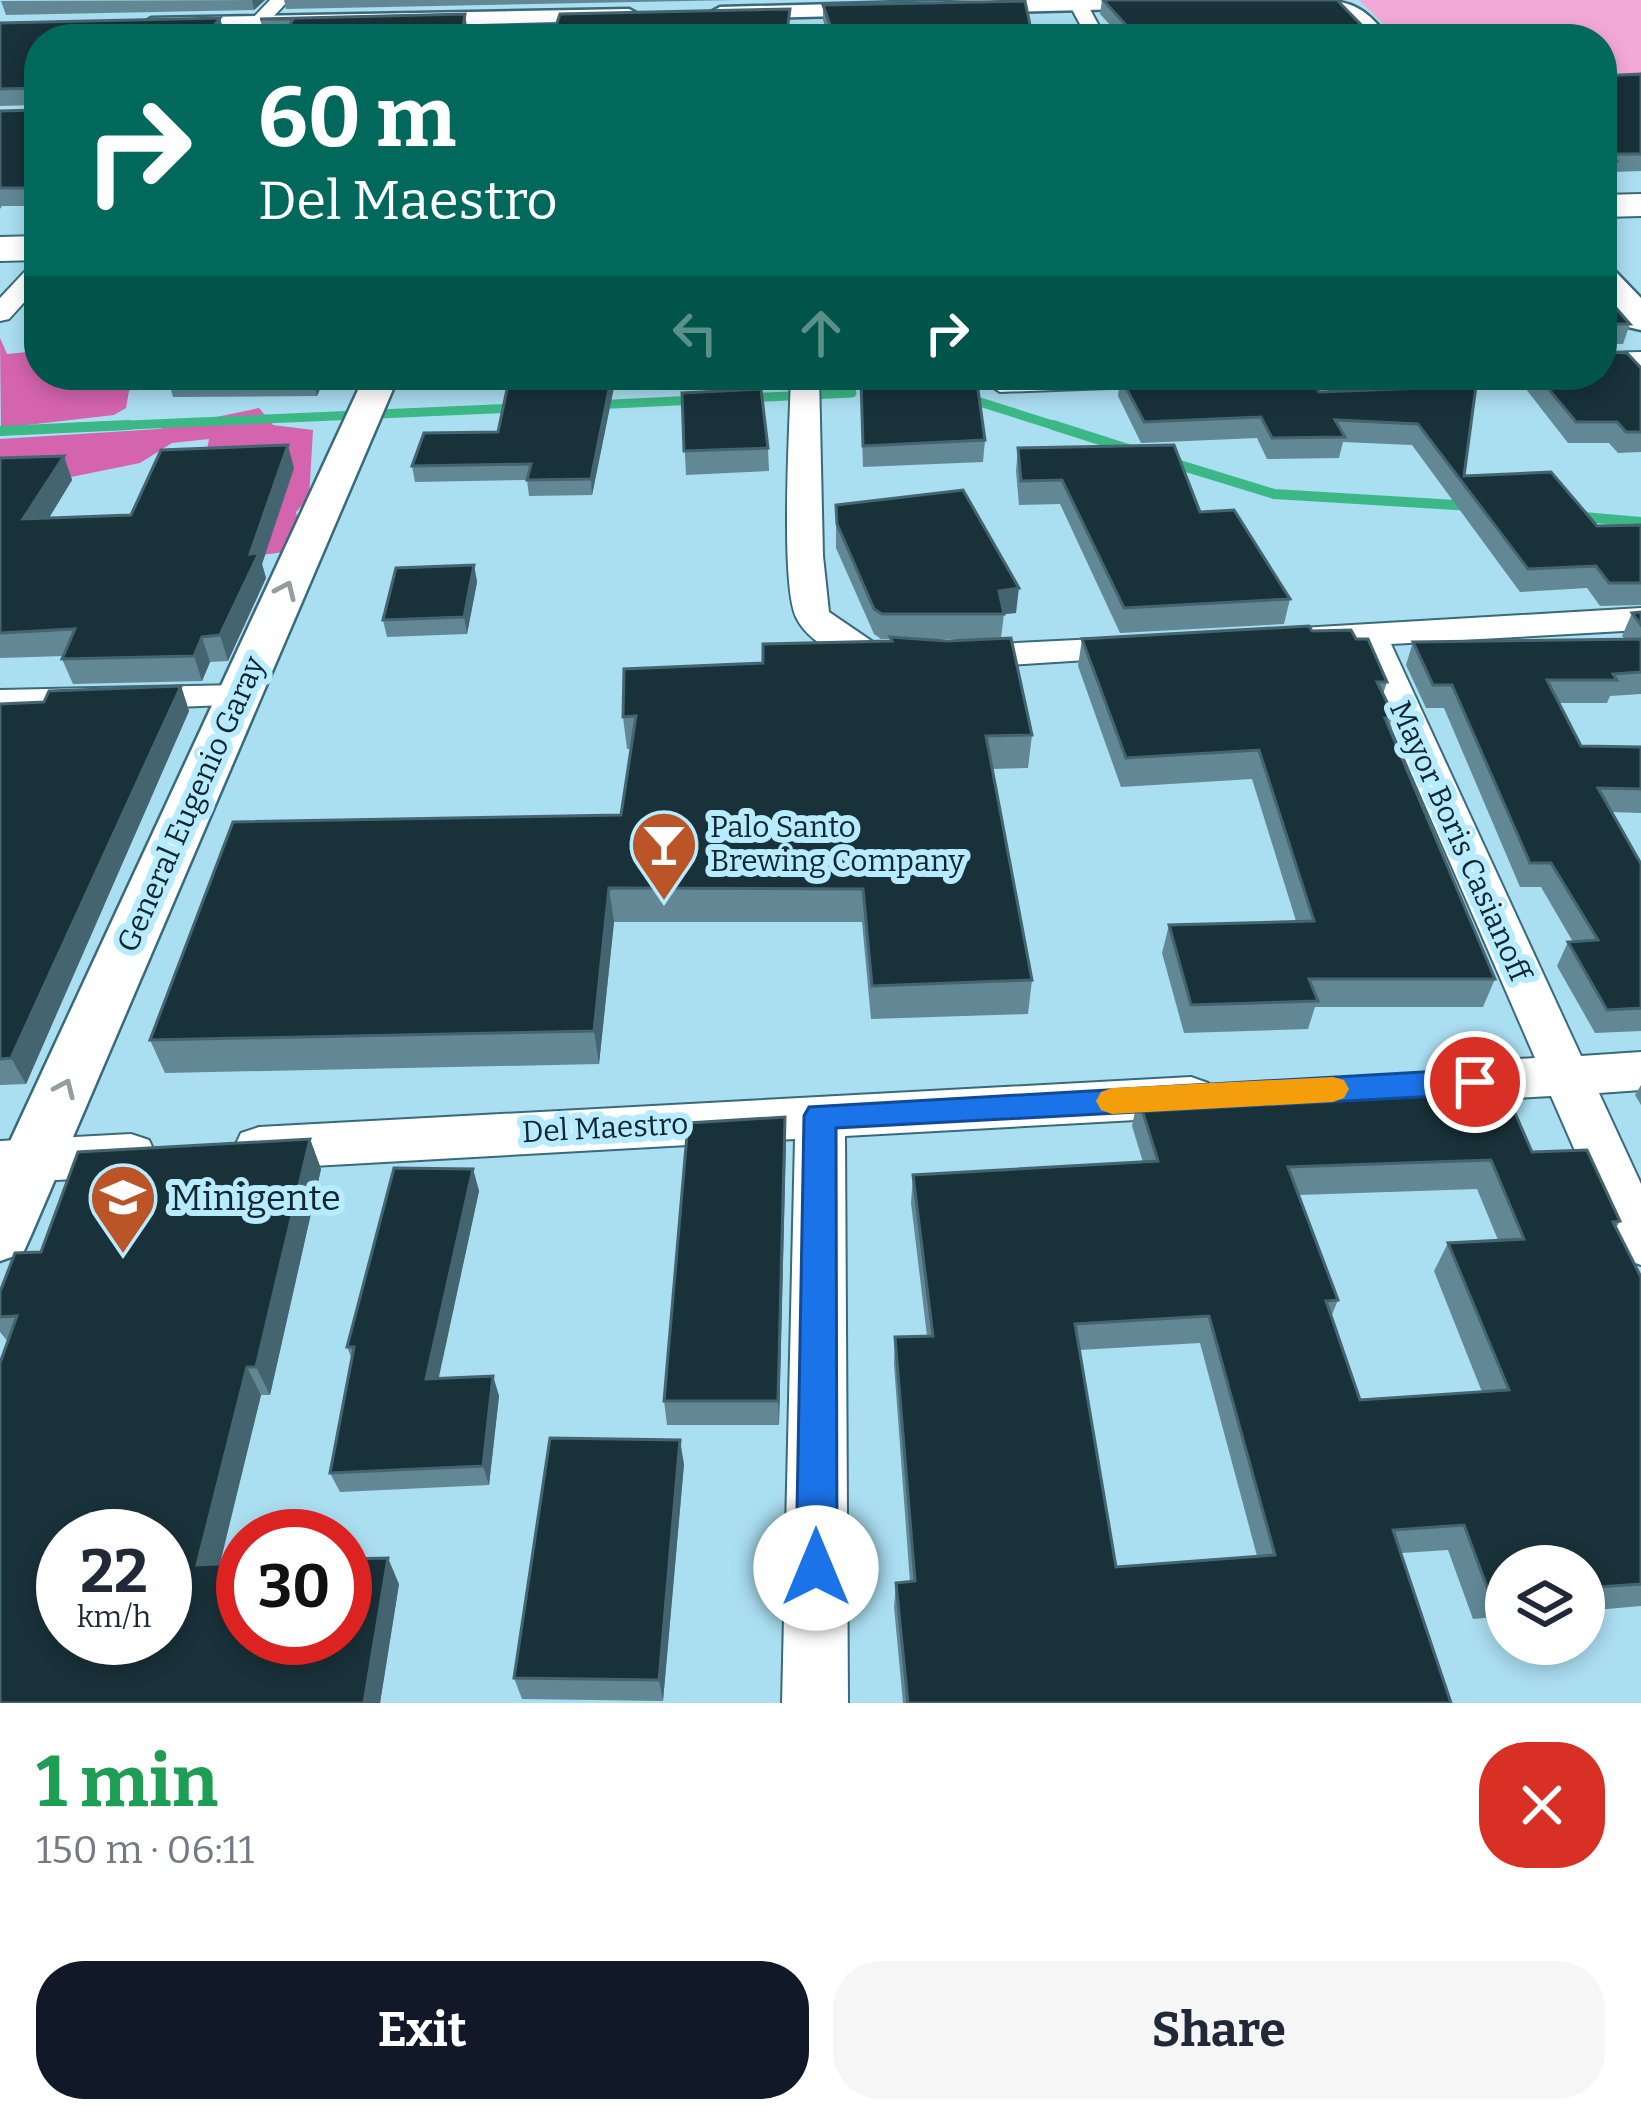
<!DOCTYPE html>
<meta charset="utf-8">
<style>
body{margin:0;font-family:Bitter,serif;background:#f6f6f7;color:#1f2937;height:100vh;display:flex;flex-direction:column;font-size:45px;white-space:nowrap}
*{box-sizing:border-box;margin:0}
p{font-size:39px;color:#747a83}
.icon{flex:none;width:66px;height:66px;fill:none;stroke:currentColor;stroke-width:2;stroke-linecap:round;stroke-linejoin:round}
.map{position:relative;height:1703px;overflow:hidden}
.panel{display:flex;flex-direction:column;background:#fff;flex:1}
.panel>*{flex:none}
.guide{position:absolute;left:24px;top:24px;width:1593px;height:366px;border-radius:48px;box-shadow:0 6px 18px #0003;background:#00695c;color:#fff;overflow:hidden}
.tools{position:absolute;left:1485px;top:1545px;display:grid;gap:24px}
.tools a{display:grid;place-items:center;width:120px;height:120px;border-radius:50%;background:#fff;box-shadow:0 6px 18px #0003;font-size:60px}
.speed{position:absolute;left:36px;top:1509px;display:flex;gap:24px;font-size:60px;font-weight:700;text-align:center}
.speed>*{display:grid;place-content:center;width:156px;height:156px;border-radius:50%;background:#fff;box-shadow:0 6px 18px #0003;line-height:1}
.speed small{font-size:30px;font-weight:400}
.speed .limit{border:18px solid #d22;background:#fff;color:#111}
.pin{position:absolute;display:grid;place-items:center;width:102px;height:102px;color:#fff;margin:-51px;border:6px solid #fff;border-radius:50%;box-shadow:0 3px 12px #0007}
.me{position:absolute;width:132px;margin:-66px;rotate:0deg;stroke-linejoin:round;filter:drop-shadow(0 0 9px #0008)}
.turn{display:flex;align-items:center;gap:42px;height:252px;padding:0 36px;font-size:54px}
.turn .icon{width:156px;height:156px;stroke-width:2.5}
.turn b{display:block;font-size:84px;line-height:102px}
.lanes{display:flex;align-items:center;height:114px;padding:0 36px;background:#0003;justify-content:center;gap:60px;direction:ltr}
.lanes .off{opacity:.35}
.round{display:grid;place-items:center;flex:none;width:126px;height:126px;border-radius:48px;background:#f6f6f7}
.headline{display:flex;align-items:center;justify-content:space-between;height:204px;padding:0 36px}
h1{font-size:72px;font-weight:700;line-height:90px;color:#1e9e55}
.button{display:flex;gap:24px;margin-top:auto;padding:24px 36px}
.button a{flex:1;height:138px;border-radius:48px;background:#111827;color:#fff;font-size:48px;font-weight:700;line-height:138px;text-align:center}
.button a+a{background:#f6f6f7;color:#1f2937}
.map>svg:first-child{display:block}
.green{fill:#f3a9d6}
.forest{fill:#d564ae}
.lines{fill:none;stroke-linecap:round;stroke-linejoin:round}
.stream-far1{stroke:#3cb886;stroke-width:9}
.stream{stroke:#3cb886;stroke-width:10}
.minor-casing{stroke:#386a7b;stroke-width:4}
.tertiary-casing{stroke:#386a7b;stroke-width:5}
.secondary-casing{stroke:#386a7b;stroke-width:5}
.trunk-casing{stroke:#386a7b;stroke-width:4}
.minor{fill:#fff;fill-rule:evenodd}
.tertiary{fill:#fff;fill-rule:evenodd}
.secondary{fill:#fff;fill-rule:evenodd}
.trunk{fill:#fff;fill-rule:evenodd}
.wall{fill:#628895;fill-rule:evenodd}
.shaded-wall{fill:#446570}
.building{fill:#193139;stroke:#446570;stroke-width:3;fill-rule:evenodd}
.oneway{stroke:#949da0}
.route{fill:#1a73e8;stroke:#114b97;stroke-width:3}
.slow{fill:#f59e0b}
.labels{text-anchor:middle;stroke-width:12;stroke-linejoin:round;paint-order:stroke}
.street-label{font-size:30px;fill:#11262d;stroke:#b7ebff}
.poi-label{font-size:30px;fill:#11262d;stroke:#b7ebff;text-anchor:start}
.near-poi-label{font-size:36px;fill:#11262d;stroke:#b7ebff;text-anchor:start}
</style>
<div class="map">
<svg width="1641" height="1703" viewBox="0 0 1641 1703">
<rect width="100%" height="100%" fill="#aadef1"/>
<polygon class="green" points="1359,0 1641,0 1641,75 1602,76 1602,39 1399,39"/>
<g class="forest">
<polygon points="0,338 7,354 28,352 39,341 39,375 139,375 141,379 129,391 126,408 114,415 1,428"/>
<polygon points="259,408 273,425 313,430 309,498 296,512 299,523 284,552 238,558 206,455 209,439 172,443 140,463 71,477 0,528 0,439 159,429"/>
</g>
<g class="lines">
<g class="stream-far1">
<polyline points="964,397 1062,428"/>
<polyline points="748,398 852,393"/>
<polyline points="593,405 696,400"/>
<polyline points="62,428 516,408"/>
</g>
<g class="stream">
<polyline points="1053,425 1131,450"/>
<polyline points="0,431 129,425"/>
<polyline points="1170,462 1274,494 1472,506"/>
<polyline points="1572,516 1641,522"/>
</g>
<defs>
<g id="minor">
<polygon points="270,0 289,0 252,39 233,39"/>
<polygon points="1067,0 1085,0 1106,39 1088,39"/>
<polygon points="39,263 39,286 9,319 0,321 0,298 30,266"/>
<polygon points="1641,352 1641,368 1602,369 1602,353"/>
<path d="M 791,375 L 819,375 L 823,556 L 829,612 L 873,642 L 910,649 L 915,657 L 910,665 C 875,673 812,652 796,617 C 780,583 790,421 791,375 Z"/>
<polygon points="998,375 1253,375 1239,383 1000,392 986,383"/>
<polygon points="1641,608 1641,630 1391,644 1581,1056 1641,1052 1641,1090 1599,1093 1641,1184 1641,1265 1622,1258 1551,1096 1445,1102 1428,1097 1421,1083 1428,1069 1445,1064 1535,1058 1356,646 1288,647 1283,639 1288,631 1301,628"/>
<polygon points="1137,637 1150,640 1155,648 1150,656 959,668 946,665 941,657 946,649 959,646"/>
<polygon points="238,685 251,688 257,696 251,704 0,714 0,690"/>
<polygon points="1191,1077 1208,1083 1216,1097 1208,1111 1191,1117 845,1136 848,1703 782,1703 795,1139 259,1169 241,1163 234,1148 241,1133 259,1127"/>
<polygon points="131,1134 149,1140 156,1155 149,1170 131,1176 0,1183 0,1141"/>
</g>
<g id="tertiary">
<polygon points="987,0 1254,0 1243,6 720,19 709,13 720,7"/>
<path d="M 1316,0 C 1354,0 1367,10 1390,39 L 1367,39 L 1346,16 Z"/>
<polygon points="629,9 640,15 637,20 151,32 140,25 151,18"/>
<polygon points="365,375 399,375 32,1233 23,1253 0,1261 0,1163"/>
</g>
<polygon id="secondary" points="1602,267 1614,270 1641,298 1641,330 1628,327 1602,298"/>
<g id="trunk">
<polygon points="1641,194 1641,216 1602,217 1602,195"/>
<polygon points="39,236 39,260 0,261 0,237"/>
</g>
</defs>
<use href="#minor" class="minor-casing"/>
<use href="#tertiary" class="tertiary-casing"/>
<use href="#secondary" class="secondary-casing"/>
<use href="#trunk" class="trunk-casing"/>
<use href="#minor" class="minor"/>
<use href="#tertiary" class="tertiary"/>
<use href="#secondary" class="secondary"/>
<use href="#trunk" class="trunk"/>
</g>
<g class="wall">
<polygon points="265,0 254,10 6,15 1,1"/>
<polygon points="284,0 736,0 286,9"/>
<polygon points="1102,0 1375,39 1123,39 1100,14"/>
<polygon points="823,5 1033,39 829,39 823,20"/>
<polygon points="465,14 467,28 465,39 283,39 286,33 264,33 260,19"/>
<polygon points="220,18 224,33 220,39 39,39 39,206 2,206 0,209 0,111 37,110 37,105 0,106 0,23"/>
<polygon points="1641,74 1641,171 1613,172 1610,179 1602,179 1602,76"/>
<polygon points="1602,292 1630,324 1623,344 1606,344 1606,352 1641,368 1641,452 1618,453 1609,443 1568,443 1515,375 1602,375"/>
<polygon points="326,375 317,396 173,397 167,376"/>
<polygon points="510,375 623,375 622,387 614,387 592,495 529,496 527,480 415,482 412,466 498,432"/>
<polygon points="1120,376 1319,392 1476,386 1464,476 1597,526 1641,525 1641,605 1600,606 1587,588 1520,592 1412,445 1343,442 1339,458 1267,459 1257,438 1141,443 1118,396"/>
<polygon points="888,381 985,440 983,462 863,467 861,401"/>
<polygon points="682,393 768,448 769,471 686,475"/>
<polygon points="1018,448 1200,512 1290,599 1284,624 1120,633 1060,504 1019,505 1016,471"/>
<polygon points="64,456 72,480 49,518 131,515 294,468 262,564 266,578 228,661 210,662 202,681 73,684 62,659 64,656 0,658 0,458"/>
<path d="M 836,505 L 1016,613 L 1004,614 L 1001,638 L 1032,735 L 1028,768 L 992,769 L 1032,980 L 1028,1014 L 871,1019 L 862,922 L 614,922 L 599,1064 L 165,1073 L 150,1040 L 621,815 L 631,749 L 627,749 L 623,717 L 763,663 L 890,641 L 890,639 L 881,639 L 874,634 L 836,548 ZM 916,639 L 984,639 L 947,641 Z"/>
<polygon points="474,565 477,582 467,634 387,637 383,620"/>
<polygon points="1641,612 1641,694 1610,696 1607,703 1559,703 1581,746 1641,747 1641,813 1611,812 1641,864 1641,1031 1595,1033 1557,966 1568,942 1573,942 1541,887 1520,887 1444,708 1426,708 1406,665 1413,642 1625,639 1622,636 1632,613"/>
<polygon points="1312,631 1356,639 1387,682 1383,694 1395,718 1391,732 1495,979 1483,1007 1315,1007 1308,1029 1184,1033 1162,953 1169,925 1296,921 1252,779 1121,787 1078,666 1082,639"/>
<polygon points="181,686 189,711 26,1084 0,1085 0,704 44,702"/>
<polygon points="1641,1085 1641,1105 1635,1095"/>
<path d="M 1138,1097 L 1532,1152 L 1620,1221 L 1616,1228 L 1641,1277 L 1641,1606 L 1584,1611 L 1584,1566 L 1506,1566 L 1506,1616 L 1473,1619 L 1448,1550 L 1401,1553 L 1451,1703 L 903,1703 L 894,1607 L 896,1583 L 910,1582 L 894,1364 L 895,1337 L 927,1336 L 911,1203 L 913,1175 L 1143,1162 L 1132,1126 ZM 1477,1189 L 1498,1240 L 1448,1243 L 1434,1271 L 1482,1392 L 1360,1400 L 1331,1317 L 1338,1300 L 1299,1195 ZM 1200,1343 L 1257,1556 L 1116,1567 L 1079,1350 Z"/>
<polygon points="785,1117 779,1425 667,1425 664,1401"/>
<polygon points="310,1139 321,1169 270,1395 261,1395 220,1564 399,1584 380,1703 0,1703 8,1342 0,1332 0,1292 41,1252"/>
<polygon points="473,1169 479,1191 438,1379 493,1376 499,1396 489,1485 340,1492 330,1473 352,1359 347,1347"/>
<polygon points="684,1464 663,1701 522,1699 514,1678"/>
</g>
<g class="shaded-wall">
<polygon points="252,0 265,0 254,10"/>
<polygon points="465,14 467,28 465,39 461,39"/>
<polygon points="220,18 224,33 220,39 204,39"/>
<polygon points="312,375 326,375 317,396"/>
<polygon points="612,375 614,387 592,495 591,479"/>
<polygon points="288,445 294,468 262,564 266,578 228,661 220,635"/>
<polygon points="64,456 72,480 33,544 23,519"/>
<polygon points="474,565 477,582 467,634 464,617"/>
<polygon points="1019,588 1016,613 1004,614 999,591"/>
<polygon points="202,637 210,662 202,681 194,656"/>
<polygon points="181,686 189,711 26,1084 11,1058"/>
<polygon points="609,888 614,922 599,1064 594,1031"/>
<polygon points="785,1117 786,1143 779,1425 778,1401"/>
<polygon points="310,1139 321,1169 270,1395 256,1367"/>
<polygon points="473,1169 479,1191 434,1400 426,1379"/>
<polygon points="247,1367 261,1395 213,1591 197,1565"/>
<polygon points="493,1376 499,1396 489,1485 483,1466"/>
<polygon points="680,1440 684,1464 663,1701 659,1680"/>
<polygon points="388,1558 399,1584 380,1703 364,1703"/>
</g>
<g class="building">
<polygon points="1103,0 1337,0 1375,39 1139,39"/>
<polygon points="1025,1 1033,39 835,39 823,5"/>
<polygon points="790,9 786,39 552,38 560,14"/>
<polygon points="465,14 461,39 283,39 293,19 260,19"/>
<polygon points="220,18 204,39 39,39 39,188 0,188 0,111 37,110 37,88 0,89 0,23"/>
<polygon points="1641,74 1641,154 1607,154 1616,161 1602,162 1602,76"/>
<polygon points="1602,292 1630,324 1602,324"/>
<polygon points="1602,326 1606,330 1606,352 1627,353 1641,368 1641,432 1626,432 1617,422 1576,422 1537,375 1602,375"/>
<polygon points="510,375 612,375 591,479 527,480 531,464 412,466 424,433 498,432"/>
<polygon points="888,375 976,375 985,440 863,446 861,381 888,381"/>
<polygon points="1309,375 1319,392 1476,386 1464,476 1551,472 1597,526 1641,525 1641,583 1609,583 1596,566 1528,569 1418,424 1335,420 1345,437 1272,438 1261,417 1144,422 1120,376"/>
<polygon points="761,389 768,448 684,451 682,393"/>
<polygon points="288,445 250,554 259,553 220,635 202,637 194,656 62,659 75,629 0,633 0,458 64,456 23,519 131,515 161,450"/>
<polygon points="1174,445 1200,512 1234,510 1290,599 1124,608 1062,480 1021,481 1018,448"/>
<polygon points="963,490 1019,588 999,591 1004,614 882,614 874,609 837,524 836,505"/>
<polygon points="474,565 464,617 383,620 396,568"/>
<polygon points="1641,612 1641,625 1632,613"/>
<polygon points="1309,626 1312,631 1351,630 1356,639 1368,639 1387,682 1377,682 1395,718 1385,718 1495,979 1309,979 1318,1001 1191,1005 1169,925 1314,921 1259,750 1126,758 1082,639"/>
<polygon points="890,637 947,641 1011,638 1032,735 986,736 1032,980 872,986 863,889 609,888 594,1031 150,1040 233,822 621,815 636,716 623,717 624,669 763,663 763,644 892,641"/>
<polygon points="1641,639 1641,672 1613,674 1617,680 1547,680 1581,746 1641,747 1641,789 1598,788 1641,864 1641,1008 1607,1010 1568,942 1598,940 1551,863 1530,863 1452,685 1433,685 1413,642"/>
<polygon points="181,686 11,1058 0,1059 0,704 44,702 49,691"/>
<path d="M 1498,1074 L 1532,1152 L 1587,1150 L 1620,1221 L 1613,1222 L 1641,1277 L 1641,1584 L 1584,1588 L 1584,1566 L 1506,1566 L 1506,1594 L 1490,1595 L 1464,1525 L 1393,1530 L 1451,1703 L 908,1703 L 896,1583 L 915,1581 L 895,1337 L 933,1336 L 913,1175 L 1158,1161 L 1138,1097 ZM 1491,1160 L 1524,1239 L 1448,1243 L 1509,1390 L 1360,1400 L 1326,1301 L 1338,1300 L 1288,1167 ZM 1209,1316 L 1275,1555 L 1116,1567 L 1075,1324 Z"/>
<polygon points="785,1117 778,1401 664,1401 688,1123"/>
<path d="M 310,1139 L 256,1367 L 247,1367 L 197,1565 L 243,1563 L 243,1638 L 345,1638 L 345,1559 L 388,1558 L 364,1703 L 0,1703 L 0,1363 L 17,1316 L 0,1317 L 0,1292 L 15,1253 L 41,1252 L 78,1152 ZM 63,1536 L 165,1536 L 165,1638 L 63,1638 Z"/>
<polygon points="394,1168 473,1169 426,1379 493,1376 483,1466 330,1473 354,1347 347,1347"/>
<polygon points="550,1438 680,1440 659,1680 514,1678"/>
</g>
<defs><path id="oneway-chevron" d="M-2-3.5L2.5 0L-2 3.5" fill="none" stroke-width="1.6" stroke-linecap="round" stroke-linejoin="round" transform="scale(3)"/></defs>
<g class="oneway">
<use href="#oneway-chevron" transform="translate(286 590) rotate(-66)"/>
<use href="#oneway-chevron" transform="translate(65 1088) rotate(-66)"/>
</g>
<polygon class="route" points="1475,1069 1487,1073 1491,1082 1487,1090 1475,1094 836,1128 837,1568 831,1582 816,1588 802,1582 796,1568 804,1116 809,1107"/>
<polygon class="slow" points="1333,1077 1344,1080 1349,1089 1344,1098 1333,1102 1112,1114 1101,1110 1096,1101 1101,1092 1112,1088"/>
<defs>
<symbol id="bar-pin" viewBox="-11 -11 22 30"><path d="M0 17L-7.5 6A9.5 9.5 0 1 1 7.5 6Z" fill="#bb5528" stroke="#b7ebff"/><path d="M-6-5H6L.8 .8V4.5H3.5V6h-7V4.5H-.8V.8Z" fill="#fff"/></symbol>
<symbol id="school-pin" viewBox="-11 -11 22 30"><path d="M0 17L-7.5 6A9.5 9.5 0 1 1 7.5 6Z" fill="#bb5528" stroke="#b7ebff"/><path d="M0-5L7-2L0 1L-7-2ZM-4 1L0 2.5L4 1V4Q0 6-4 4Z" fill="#fff"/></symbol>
</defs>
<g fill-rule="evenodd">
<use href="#bar-pin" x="626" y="806" width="76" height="104"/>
<use href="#school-pin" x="85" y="1159" width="76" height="104"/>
</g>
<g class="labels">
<g class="street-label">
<text transform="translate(191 804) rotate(-66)" y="10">General Eugenio Garay</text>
<text transform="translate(1460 841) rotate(66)" y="10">Mayor Boris Casianoff</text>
<text transform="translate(605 1128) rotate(-3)" y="10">Del Maestro</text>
</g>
<g class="poi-label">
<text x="710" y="837">Palo Santo<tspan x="710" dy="34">Brewing Company</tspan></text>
</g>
<g class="near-poi-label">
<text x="170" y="1210">Minigente</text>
</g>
</g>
</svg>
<div class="tools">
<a><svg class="icon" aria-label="layers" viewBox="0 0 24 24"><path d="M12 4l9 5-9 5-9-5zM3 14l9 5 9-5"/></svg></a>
</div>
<div class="speed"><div>22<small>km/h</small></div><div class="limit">30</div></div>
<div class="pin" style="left:1475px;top:1082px;background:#d93025"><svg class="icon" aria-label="arrive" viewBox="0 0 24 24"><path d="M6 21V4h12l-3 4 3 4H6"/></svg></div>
<svg class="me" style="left:816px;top:1568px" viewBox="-20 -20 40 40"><circle r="19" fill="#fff"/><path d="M0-13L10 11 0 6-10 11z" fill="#1a73e8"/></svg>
<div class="guide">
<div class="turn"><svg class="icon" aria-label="right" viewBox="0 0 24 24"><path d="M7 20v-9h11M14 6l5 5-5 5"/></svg><div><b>60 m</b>Del Maestro</div></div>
<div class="lanes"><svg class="icon off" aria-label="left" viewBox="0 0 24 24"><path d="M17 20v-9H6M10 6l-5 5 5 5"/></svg><svg class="icon off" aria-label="ahead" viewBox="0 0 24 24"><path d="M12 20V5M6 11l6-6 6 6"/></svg><svg class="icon" aria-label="right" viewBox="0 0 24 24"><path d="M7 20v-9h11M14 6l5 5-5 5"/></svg></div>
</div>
</div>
<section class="panel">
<div class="headline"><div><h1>1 min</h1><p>150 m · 06:11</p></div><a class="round" style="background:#d93025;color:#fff"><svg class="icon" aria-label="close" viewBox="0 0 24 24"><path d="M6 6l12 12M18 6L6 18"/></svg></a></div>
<div class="button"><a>Exit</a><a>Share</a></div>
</section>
